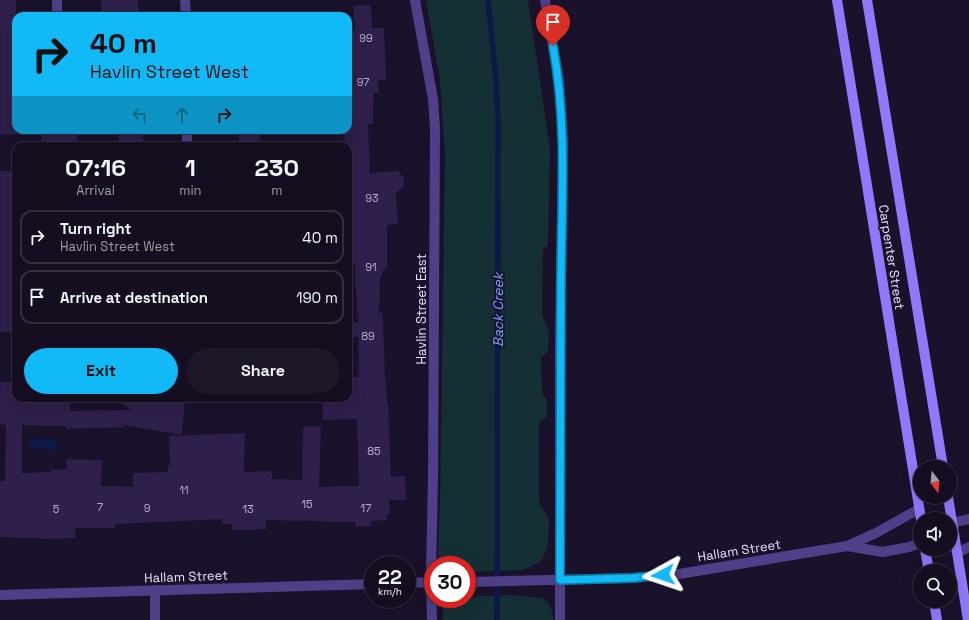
<!DOCTYPE html>
<style>
body{margin:0;font-family:"Space Grotesk",sans-serif;background:#1d1729;color:#f1f3f6;height:100vh;display:flex;flex-direction:column;font-size:15px;white-space:nowrap}
*{box-sizing:border-box;margin:0}
p{font-size:13px;color:#9d9ca5}
.icon{flex:none;width:22px;height:22px;fill:none;stroke:currentColor;stroke-width:2;stroke-linecap:round;stroke-linejoin:round}
.map{position:relative;flex:1;overflow:hidden}
.sheet{position:absolute;left:12px;top:142px;width:340px;height:260px;display:flex;flex-direction:column;background:#140e20;border-radius:12px;box-shadow:0 4px 16px #0002,0 0 0 1px #332e3e}
.sheet>*{flex:none}
.top-card{position:absolute;left:12px;top:12px;width:340px;height:122px;border-radius:12px;box-shadow:0 4px 16px #0002,0 0 0 1px #332e3e;background:#11baf6;color:#111;overflow:hidden}
.needle{width:26px;rotate:164deg}
.controls{position:absolute;left:913px;top:460px;display:grid;gap:8px}
.controls a{display:grid;place-items:center;width:44px;height:44px;border-radius:50%;background:#140e20;box-shadow:0 4px 16px #0002,0 0 0 1px #332e3e;font-size:20px}
.speed{position:absolute;left:364px;top:556px;display:flex;gap:8px;font-size:20px;font-weight:700;text-align:center}
.speed>*{display:grid;place-content:center;width:52px;height:52px;border-radius:50%;background:#140e20;box-shadow:0 4px 16px #0002,0 0 0 1px #332e3e;line-height:1}
.speed small{font-size:10px;font-weight:400}
.speed .limit{border:6px solid #d22;background:#fff;color:#111}
.pin{position:absolute;display:grid;place-items:center;width:34px;height:34px;color:#fff;margin:-41px -17px;border-radius:50% 50% 50% 0;rotate:-45deg;box-shadow:0 0 4px #0007}
.pin .icon{rotate:45deg}
.me{position:absolute;width:44px;margin:-22px;rotate:265deg;stroke-linejoin:round;filter:drop-shadow(0 0 3px #0008)}
.turn{display:flex;align-items:center;gap:14px;height:84px;padding:0 12px;font-size:18px}
.turn .icon{width:52px;height:52px;stroke-width:2.5}
.turn b{display:block;font-size:28px;line-height:34px}
.lanes{display:flex;align-items:center;height:38px;padding:0 12px;background:#0003;justify-content:center;gap:20px;direction:ltr}
.lanes .off{opacity:.35}
.eta{display:flex;justify-content:space-evenly;align-items:center;height:68px;text-align:center}
.eta b{font-size:24px;font-weight:700;line-height:28px}
.primary-button{display:flex;gap:8px;margin-top:auto;padding:8px 12px}
.primary-button a{flex:1;height:46px;border-radius:24px;background:#11baf6;color:#111;font-size:16px;font-weight:700;line-height:46px;text-align:center}
.primary-button a+a{background:#1d1729;color:#f1f3f6}
ul{padding:0;list-style:none}
li{display:flex;align-items:center;gap:12px;height:54px;margin:0 8px 6px;padding:0 4px;border:2px solid #332e3e;border-radius:12px}
li div{flex:1}
li b{display:block;font-size:15px}
li em{font-style:normal}
.map>svg:first-child{display:block}
.green{fill:#153034}
.water{fill:#0d1949}
.lines{fill:none;stroke-linecap:round;stroke-linejoin:round}
.stream{stroke:#0d1949;stroke-width:5.5}
.building{fill:#2f1f4b}
.street{stroke:#4e3f88;stroke-width:10}
.secondary{stroke:#9078fa;stroke-width:10}
.route-casing{stroke:#0b79a0;stroke-width:10}
.route{stroke:#11baf6;stroke-width:7}
.labels{text-anchor:middle;stroke-width:3.5;stroke-linejoin:round;paint-order:stroke}
.number-label{font-size:11px;fill:#b8aed1}
.street-label{font-size:13px;fill:#e6ddfe;stroke:#1a122b}
.water-label{font-size:14px;font-style:italic;fill:#6fa3fa;stroke:#1a122b}
</style>
<div class="map">
<svg width="969" height="620" viewBox="0 0 969 620">
<rect width="100%" height="100%" fill="#1a122b"/>
<g class="green">
<polygon points="426,0 528,0 550,148 548,245 543,249 542,315 549,332 548,352 541,358 542,393 547,401 547,417 539,423 539,502 549,519 548,544 543,558 538,563 523,570 467,572 467,565 441,565 438,555 440,505 445,155 440,80"/>
<path d="M 511,595 L 543,598 C 550,602 553,612 553,620 L 443,620 L 443,609 L 451,608 L 478,596 Z"/>
</g>
<polygon class="water" points="33,439 54,439 56,442 57,448 54,451 44,448 32,450 30,447 30,441"/>
<g class="lines">
<polyline class="stream" points="488,0 496,80 498,118 497,620"/>
</g>
<g class="building">
<polygon points="0,0 16,0 16,134 0,135"/>
<polygon points="101,0 138,0 139,16 102,16"/>
<polygon points="371,5 372,28 384,28 386,80 378,80 379,93 373,93 374,101 373,101 373,124 368,124 370,173 398,171 404,179 404,186 396,193 398,224 387,225 387,266 382,272 382,276 380,278 379,313 382,313 383,323 385,380 386,380 387,403 388,403 391,477 405,476 406,500 389,500 390,514 387,514 387,520 371,521 372,526 356,527 355,522 266,520 266,529 233,530 232,524 222,524 222,519 115,524 115,528 75,528 76,538 38,539 38,538 0,537 0,481 5,481 6,425 0,424 0,382 16,382 16,398 70,398 70,411 132,410 114,398 185,398 182,435 124,425 124,427 66,429 66,426 22,425 22,473 51,472 51,470 67,469 66,459 102,460 101,486 133,487 133,473 168,472 168,466 170,465 169,436 245,433 244,472 270,471 270,473 272,472 272,479 302,480 303,427 321,426 319,487 359,486 357,419 323,420 322,398 348,398 348,377 359,377 358,337 350,338 349,322 358,322 356,288 355,288 355,265 348,265 348,146 345,146 344,130 348,130 348,30 355,29 353,6"/>
<polygon points="41,130 77,130 78,146 42,146"/>
<polygon points="118,130 143,130 143,146 119,146"/>
<rect x="239" y="130" width="21" height="16"/>
<rect x="0" y="171" width="16" height="161"/>
</g>
<g class="lines">
<g class="street">
<polyline points="185,0 186,16"/>
<polyline points="415,0 433,99 435,128 433,478 431,574 432,620"/>
<polyline points="545,0 559,81 563,141 560,339 560,620"/>
<polyline points="57,16 57,0"/>
<polyline points="187,146 187,130"/>
<polyline points="952,523 969,519"/>
<polyline points="847,546 883,552 909,547 920,543"/>
<polyline points="957,553 969,547"/>
<polyline points="467,582 632,578 679,574 847,546 876,533 919,509"/>
<polyline points="407,583 433,582"/>
<polyline points="0,595 373,584"/>
<polyline points="155,620 155,590"/>
</g>
<g class="secondary">
<polyline points="837,0 921,519"/>
<polyline points="867,0 943,467"/>
<polyline points="948,497 968,620"/>
<polyline points="925,549 929,571"/>
<polyline points="934,601 937,620"/>
</g>
</g>
<g class="lines">
<defs>
<path id="route" d="M 553,46 C 567,122 562,199 561,276 C 560,377 560,478 560,580 L 632,578 L 663,575"/>
</defs>
<use href="#route" class="route-casing"/>
<use href="#route" class="route"/>
</g>
<g class="labels">
<g class="number-label">
<text x="366" y="42">99</text>
<text x="363" y="86">97</text>
<text x="372" y="202">93</text>
<text x="371" y="271">91</text>
<text x="368" y="340">89</text>
<text x="374" y="455">85</text>
<text x="184" y="494">11</text>
<text x="307" y="508">15</text>
<text x="100" y="511">7</text>
<text x="147" y="512">9</text>
<text x="366" y="512">17</text>
<text x="56" y="513">5</text>
<text x="248" y="513">13</text>
</g>
<g class="street-label">
<text transform="translate(892 257) rotate(81)" y="5">Carpenter Street</text>
<text transform="translate(421 309) rotate(-90)" y="5">Havlin Street East</text>
<text transform="translate(739 550) rotate(-9)" y="5">Hallam Street</text>
<text transform="translate(186 576) rotate(-2)" y="5">Hallam Street</text>
</g>
<g class="water-label">
<text transform="translate(498 310) rotate(-90)" y="5">Back Creek</text>
</g>
</g>
</svg>
<div class="controls">
<a><svg class="needle" viewBox="-14 -14 28 28"><path d="M0-13l5 13h-10z" fill="#e53935"/><path d="M0 13l5-13h-10z" fill="#9d9ca5"/></svg></a>
<a><svg class="icon" aria-label="sound" viewBox="0 0 24 24"><path d="M4 9h4l5-4v14l-5-4H4zM17 9q2 3 0 6"/></svg></a>
<a><svg class="icon" aria-label="search" viewBox="0 0 24 24"><circle cx="10" cy="10" r="6"/><path d="M15 15l6 6"/></svg></a>
</div>
<div class="speed"><div>22<small>km/h</small></div><div class="limit">30</div></div>
<div class="pin" style="left:553px;top:46px;background:#d93025"><svg class="icon" aria-label="arrive" viewBox="0 0 24 24"><path d="M6 21V4h12l-3 4 3 4H6"/></svg></div>
<svg class="me" style="left:663px;top:575px" viewBox="-20 -20 40 40"><path d="M0-17L14 15 0 8-14 15z" fill="#11baf6" stroke="#fff" stroke-width="4"/></svg>
<div class="top-card">
<div class="turn"><svg class="icon" aria-label="right" viewBox="0 0 24 24"><path d="M7 20v-9h11M14 6l5 5-5 5"/></svg><div><b>40 m</b>Havlin Street West</div></div>
<div class="lanes"><svg class="icon off" aria-label="left" viewBox="0 0 24 24"><path d="M17 20v-9H6M10 6l-5 5 5 5"/></svg><svg class="icon off" aria-label="ahead" viewBox="0 0 24 24"><path d="M12 20V5M6 11l6-6 6 6"/></svg><svg class="icon" aria-label="right" viewBox="0 0 24 24"><path d="M7 20v-9h11M14 6l5 5-5 5"/></svg></div>
</div>
<section class="sheet">
<div class="eta">
<div><b>07:16</b><p>Arrival</p></div>
<div><b>1</b><p>min</p></div>
<div><b>230</b><p>m</p></div>
</div>
<ul>
<li><svg class="icon" aria-label="right" viewBox="0 0 24 24"><path d="M7 20v-9h11M14 6l5 5-5 5"/></svg><div><b>Turn right</b><p>Havlin Street West</p></div><em>40 m</em></li>
<li><svg class="icon" aria-label="arrive" viewBox="0 0 24 24"><path d="M6 21V4h12l-3 4 3 4H6"/></svg><div><b>Arrive at destination</b></div><em>190 m</em></li>
</ul>
<div class="primary-button"><a>Exit</a><a>Share</a></div>
</section>
</div>
